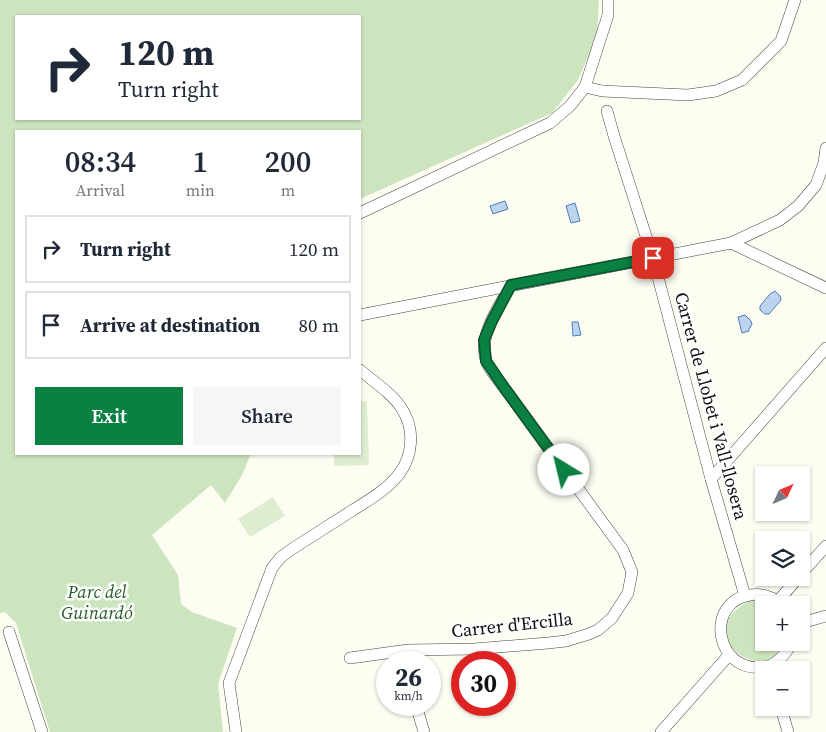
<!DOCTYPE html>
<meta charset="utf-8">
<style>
body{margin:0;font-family:"Source Serif 4",serif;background:#f6f6f7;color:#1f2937;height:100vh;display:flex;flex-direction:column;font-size:19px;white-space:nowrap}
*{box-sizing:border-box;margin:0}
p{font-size:16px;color:#747a83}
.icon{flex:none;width:28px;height:28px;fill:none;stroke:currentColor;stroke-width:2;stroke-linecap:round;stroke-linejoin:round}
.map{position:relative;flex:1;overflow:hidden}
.side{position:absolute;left:15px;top:130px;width:346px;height:325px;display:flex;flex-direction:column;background:#fff;border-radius:0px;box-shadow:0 1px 4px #0004}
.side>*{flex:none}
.hud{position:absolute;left:15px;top:15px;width:346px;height:105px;border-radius:0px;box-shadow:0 1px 4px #0004;background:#fff;color:#1f2937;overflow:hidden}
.needle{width:32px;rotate:46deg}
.buttons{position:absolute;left:755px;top:466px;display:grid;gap:10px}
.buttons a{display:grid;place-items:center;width:55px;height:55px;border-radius:0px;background:#fff;box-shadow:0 1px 4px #0004;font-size:25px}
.speed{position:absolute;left:376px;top:651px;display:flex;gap:10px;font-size:25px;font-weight:700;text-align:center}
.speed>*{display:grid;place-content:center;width:65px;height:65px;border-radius:50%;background:#fff;box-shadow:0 1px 4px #0004;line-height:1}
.speed small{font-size:12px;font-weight:400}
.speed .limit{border:8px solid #d22;background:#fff;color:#111}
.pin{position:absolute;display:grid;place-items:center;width:42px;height:42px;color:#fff;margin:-21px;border-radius:10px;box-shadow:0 2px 8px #0006}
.me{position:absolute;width:55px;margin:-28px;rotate:324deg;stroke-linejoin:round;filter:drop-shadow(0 0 4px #0008)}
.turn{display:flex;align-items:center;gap:18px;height:105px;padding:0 20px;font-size:22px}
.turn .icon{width:65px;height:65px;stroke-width:2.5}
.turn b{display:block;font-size:35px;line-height:42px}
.eta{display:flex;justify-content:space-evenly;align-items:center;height:85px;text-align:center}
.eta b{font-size:30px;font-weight:600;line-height:35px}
.action{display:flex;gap:10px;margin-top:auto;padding:10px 20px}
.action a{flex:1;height:58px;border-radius:0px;background:#0b8043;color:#fff;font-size:20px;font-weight:600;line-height:58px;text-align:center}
.action a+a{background:#f6f6f7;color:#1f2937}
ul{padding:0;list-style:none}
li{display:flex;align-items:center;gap:15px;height:68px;margin:0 10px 8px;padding:0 10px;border:2px solid #e0e1e3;border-radius:0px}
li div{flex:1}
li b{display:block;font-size:19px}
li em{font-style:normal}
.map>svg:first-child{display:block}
.green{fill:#cce5be;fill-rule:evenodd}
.pitch{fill:#deedcf}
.water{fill:#bcd4f0;stroke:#4b7dbe}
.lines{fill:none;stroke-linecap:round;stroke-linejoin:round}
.street-casing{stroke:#424242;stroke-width:12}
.street{stroke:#fff;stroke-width:11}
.route-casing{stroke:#07532c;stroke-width:12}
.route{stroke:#0b8043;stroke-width:9}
.labels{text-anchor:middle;stroke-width:5;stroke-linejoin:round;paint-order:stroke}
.street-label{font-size:18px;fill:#0f0f0f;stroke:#fff}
.park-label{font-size:18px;font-style:italic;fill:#285f26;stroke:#fff}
</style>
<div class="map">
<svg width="826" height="732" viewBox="0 0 826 732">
<rect width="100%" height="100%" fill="#fdfdf2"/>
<g class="green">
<path d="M 0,0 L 599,0 L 597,36 L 578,80 L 552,113 L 360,199 L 360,131 L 16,131 L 16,454 L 251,454 L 242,475 L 225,503 L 211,485 L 152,535 L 178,575 L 181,604 L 192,612 L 237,628 L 218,684 L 223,732 L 50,732 L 16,623 L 5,612 L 0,613 ZM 16,16 L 360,16 L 360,119 L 16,119 Z"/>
<path d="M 749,601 L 764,601 L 772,605 L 764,605 L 764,642 L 784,643 C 766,690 687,634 749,601 Z"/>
</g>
<g class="pitch">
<polygon points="360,401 367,401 369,465 334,466 334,454 360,454"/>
<polygon points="273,497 285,516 250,537 238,519"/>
</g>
<g class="water">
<polygon points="505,201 508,209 493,214 490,206"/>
<polygon points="575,203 580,221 571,223 566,206"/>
<polygon points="775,291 780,296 781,300 769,314 765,314 760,310 760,306 770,294"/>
<polygon points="745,315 751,321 752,324 749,329 749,331 742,333 738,317"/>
<polygon points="572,322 578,322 581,335 573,336"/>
</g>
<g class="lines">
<defs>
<g id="street">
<polyline points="585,87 602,91 688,95 716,91 742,80 781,41 795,0"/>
<polyline points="607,111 614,136 653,258 711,479 745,596"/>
<polyline points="360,213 550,123 570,106 585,87 608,15 608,0"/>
<polyline points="731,243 826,288"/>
<polyline points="360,315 731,243 780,220 798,206 816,185 824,163 826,148"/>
<polyline points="711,479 826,348"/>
<polyline points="801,574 826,546"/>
<polyline points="778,601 798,578"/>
<path d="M 782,605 C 773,597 762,593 750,595 C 704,602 715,674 764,667 C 775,666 788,653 791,642"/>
<polyline points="801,623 826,616"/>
<polyline points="9,632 42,732"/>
<path d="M 350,658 L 408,650 L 474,649 L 548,643 L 566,641 L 589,634 L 598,630 L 612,618 L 628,593 L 632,572 L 623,550 L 503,386 C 498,379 488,369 486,360 C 478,334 500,306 511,285"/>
<polyline points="416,705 424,732"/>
<polyline points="781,708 788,732"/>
<path d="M 236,732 L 229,683 L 272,568 L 281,557 L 292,549 C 312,536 333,523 353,510 C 369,500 388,489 399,474 C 413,456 415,429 402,409 C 393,394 374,382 360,370"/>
<polyline points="661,732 729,655"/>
</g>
</defs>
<use href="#street" class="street-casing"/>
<use href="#street" class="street"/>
</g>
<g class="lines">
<defs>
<polyline id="route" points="564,470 503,386 486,361 484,340 492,321 511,285 653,258"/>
</defs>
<use href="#route" class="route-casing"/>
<use href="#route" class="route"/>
</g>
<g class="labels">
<g class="street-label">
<text transform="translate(711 406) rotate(75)" y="6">Carrer de Llobet i Vall-llosera</text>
<text transform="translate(512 625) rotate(-6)" y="6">Carrer d'Ercilla</text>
</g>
<g class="park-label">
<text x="97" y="598">Parc del<tspan x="97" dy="21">Guinardó</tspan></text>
</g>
</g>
</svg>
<div class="buttons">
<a><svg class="needle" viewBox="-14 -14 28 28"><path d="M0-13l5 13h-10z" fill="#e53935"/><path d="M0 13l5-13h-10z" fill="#747a83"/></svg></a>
<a><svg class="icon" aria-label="layers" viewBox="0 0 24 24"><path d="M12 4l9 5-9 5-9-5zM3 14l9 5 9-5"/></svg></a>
<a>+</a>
<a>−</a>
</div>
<div class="speed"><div>26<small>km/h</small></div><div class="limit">30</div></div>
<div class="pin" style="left:653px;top:258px;background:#d93025"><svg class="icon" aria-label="arrive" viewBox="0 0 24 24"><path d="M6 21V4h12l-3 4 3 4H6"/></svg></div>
<svg class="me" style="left:564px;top:470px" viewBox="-20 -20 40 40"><circle r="19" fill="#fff"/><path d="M0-13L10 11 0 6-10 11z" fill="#0b8043"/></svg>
<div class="hud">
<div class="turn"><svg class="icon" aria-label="right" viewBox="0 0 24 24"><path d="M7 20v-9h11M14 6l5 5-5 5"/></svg><div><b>120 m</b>Turn right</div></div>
</div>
<section class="side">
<div class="eta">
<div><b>08:34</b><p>Arrival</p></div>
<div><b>1</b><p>min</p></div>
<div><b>200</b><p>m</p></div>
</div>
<ul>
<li><svg class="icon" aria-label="right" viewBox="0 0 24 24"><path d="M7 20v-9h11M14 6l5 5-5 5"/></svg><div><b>Turn right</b></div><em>120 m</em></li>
<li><svg class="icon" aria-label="arrive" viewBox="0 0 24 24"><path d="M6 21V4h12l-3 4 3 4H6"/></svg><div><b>Arrive at destination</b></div><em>80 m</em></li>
</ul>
<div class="action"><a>Exit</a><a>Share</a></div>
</section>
</div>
